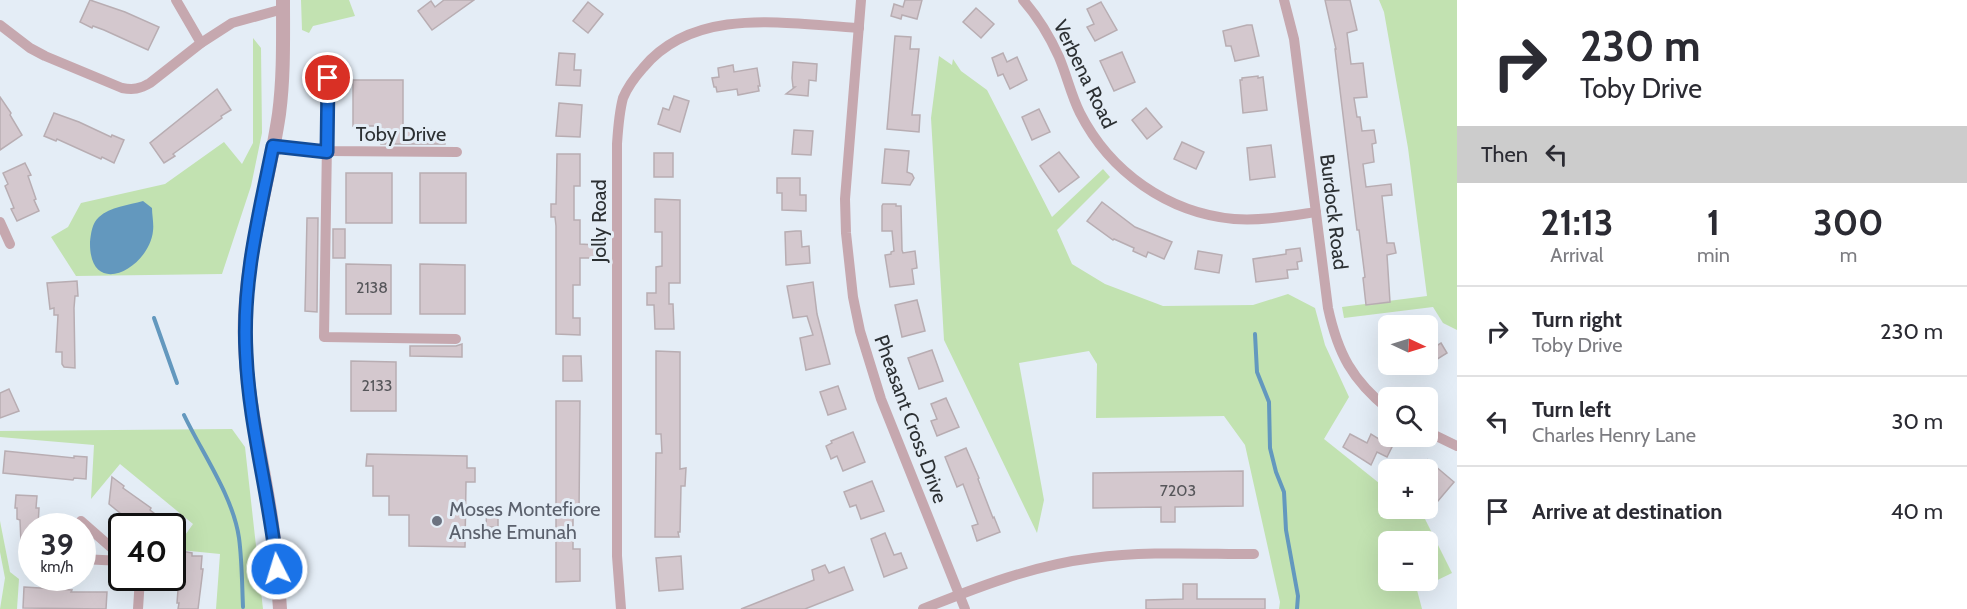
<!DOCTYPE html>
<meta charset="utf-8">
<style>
body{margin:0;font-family:Cabin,sans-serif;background:#f7f7f7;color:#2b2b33;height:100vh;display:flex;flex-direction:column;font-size:22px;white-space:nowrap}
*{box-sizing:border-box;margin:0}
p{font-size:20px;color:#7c7c81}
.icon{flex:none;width:33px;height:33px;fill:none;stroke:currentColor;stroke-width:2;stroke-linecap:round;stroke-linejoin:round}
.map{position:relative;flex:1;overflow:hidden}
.sheet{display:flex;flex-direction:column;background:#fff;width:510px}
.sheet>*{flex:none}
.top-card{background:#fff;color:#2b2b33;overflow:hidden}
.needle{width:39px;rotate:94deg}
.tools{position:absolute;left:1378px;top:315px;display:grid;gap:12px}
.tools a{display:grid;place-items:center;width:60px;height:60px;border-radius:9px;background:#fff;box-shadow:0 6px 24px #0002;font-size:30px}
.speed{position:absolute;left:18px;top:513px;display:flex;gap:12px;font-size:30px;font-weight:700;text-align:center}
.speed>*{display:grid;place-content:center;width:78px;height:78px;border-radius:50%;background:#fff;box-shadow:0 6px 24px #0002;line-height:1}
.speed small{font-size:15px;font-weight:400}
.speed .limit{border:3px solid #111;border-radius:9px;background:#fff;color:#111}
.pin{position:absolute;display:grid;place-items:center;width:51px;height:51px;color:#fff;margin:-26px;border:3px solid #fff;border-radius:50%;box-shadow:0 2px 6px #0007}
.me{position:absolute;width:66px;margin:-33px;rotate:355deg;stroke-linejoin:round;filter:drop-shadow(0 0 4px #0008)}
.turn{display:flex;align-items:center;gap:21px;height:126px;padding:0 24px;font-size:27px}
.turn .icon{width:78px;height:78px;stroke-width:2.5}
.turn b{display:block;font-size:42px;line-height:51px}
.then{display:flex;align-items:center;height:57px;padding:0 24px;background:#0003;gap:12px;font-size:22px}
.eta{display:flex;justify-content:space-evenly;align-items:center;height:102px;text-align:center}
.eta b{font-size:36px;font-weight:700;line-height:42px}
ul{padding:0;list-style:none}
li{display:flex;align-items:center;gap:18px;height:90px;padding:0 24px;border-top:2px solid #e1e1e2}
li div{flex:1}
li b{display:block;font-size:22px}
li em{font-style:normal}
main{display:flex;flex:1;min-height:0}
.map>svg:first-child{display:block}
.green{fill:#c2e2b1;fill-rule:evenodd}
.water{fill:#6398be}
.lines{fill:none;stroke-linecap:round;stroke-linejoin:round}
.stream{stroke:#6398be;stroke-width:4}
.building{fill:#d4c8ce;stroke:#b8adb2;stroke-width:1.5}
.minor{stroke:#c6a8af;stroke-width:10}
.tertiary{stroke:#c6a8af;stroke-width:14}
.route-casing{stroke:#114b97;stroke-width:15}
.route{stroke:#1a73e8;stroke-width:10}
.worship-dot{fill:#6b7280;stroke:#e4edf6;stroke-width:2}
.labels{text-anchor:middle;stroke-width:6;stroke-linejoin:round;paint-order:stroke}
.number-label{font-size:16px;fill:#56565a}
.street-label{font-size:20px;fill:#2c3033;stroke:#e4edf6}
.worship-label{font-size:20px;fill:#5b616d;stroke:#e4edf6;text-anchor:start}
</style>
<main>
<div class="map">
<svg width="1457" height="609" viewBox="0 0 1457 609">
<rect width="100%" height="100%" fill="#e4edf6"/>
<g class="green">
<polygon points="301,0 349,0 355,16 313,26 309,33 302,30"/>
<polygon points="1379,0 1457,0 1457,330 1443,323 1433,307 1344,318 1342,307 1427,296 1408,148 1384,12"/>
<polygon points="253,38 261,48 262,133 251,186 222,274 76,276 51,237 68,227 81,203 165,184 224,142 242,164 253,143"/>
<path d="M 939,56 L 952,65 L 953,59 L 961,71 L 987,90 L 1052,217 L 1103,169 L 1110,177 L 1057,230 L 1072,264 L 1105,284 L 1163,306 L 1253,305 L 1288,294 L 1315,308 L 1325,345 L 1349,397 L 1324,439 L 1389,491 L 1389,508 L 1412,509 L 1425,519 L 1452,573 L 1417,590 L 1422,609 L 1279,609 L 1280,602 L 1245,445 L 1224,416 L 1096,418 L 1097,364 L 1089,351 L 1019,363 L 1044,500 L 1037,533 L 944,340 L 931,118 ZM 1389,542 L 1428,542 L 1428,580 L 1389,580 Z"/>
<polygon points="232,429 245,447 263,609 216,609 220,554 180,550 178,552 173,552 193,524 120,464 91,499 94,445 0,437 0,431"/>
<polygon points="0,521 10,572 19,579 17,609 0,609 5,578 0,552"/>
</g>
<path class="water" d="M 143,201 L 152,208 C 152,215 154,224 153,231 C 149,269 89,300 90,242 C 91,233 92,223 99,217 C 110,207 129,205 143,201 Z"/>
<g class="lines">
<g class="stream">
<polyline points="154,318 177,383"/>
<polyline points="1255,334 1257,372 1269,402 1270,448 1276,472 1284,492 1286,530 1298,596 1297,609"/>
<path d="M 184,415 C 202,453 233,496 239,538 C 242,560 242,584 243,607"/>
</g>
</g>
<g class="building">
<polygon points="90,0 125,12 159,27 148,50 104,30 93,26 92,28 80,22"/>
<polygon points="444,0 474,0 432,30 418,11 431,1 435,7"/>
<polygon points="905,0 922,0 917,19 902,15 901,19 891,16 894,4 903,7"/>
<polygon points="1325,0 1350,0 1357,30 1347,33 1351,64 1363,63 1367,97 1354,98 1357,117 1360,117 1362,131 1374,130 1376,143 1372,144 1374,162 1363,164 1366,187 1391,184 1392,195 1382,196 1387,243 1394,243 1396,253 1387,255 1390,302 1366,305 1363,278 1365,277 1359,230 1357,230 1335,49 1336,49"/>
<polygon points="588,2 603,14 588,33 573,21"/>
<polygon points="1101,2 1117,30 1095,41 1087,27 1094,24 1087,9"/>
<polygon points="976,8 994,24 981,38 963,22"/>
<polygon points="1247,25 1252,25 1259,56 1235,61 1231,46 1226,46 1223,31"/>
<polygon points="895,36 911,37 910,49 919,49 912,115 920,115 919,132 887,129"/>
<polygon points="1122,52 1135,82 1114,91 1100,61"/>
<polygon points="559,53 575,54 574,70 581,70 580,86 556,85"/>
<polygon points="1003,53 1007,62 1017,57 1027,80 1010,89 1003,74 998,76 992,58"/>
<polygon points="793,62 817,64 816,81 809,80 808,96 786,94 795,87 793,87 792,78"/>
<polygon points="733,65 734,72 757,68 760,86 758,86 759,91 738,95 737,89 717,92 716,87 714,87 712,78 719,77 718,68"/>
<polygon points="1258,76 1258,78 1263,77 1267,110 1243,113 1240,80 1242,80 1242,78"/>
<polygon points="353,80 403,80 403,130 446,131 445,144 381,144 381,126 353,126"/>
<polygon points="217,89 231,110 221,116 222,118 173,154 175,156 164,163 150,143"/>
<polygon points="674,96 689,101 680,132 658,124 663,108 669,110"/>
<polygon points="0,97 11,113 10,115 22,135 0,150"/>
<polygon points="559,103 582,105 580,137 556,136"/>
<polygon points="1146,108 1162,127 1147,139 1132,120"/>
<polygon points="1039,109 1050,132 1032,140 1022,117"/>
<polygon points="54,113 79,122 111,137 112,135 124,140 114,163 102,157 101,159 57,139 56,141 44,136"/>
<polygon points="794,130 813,131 811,155 792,154"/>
<polygon points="1182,142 1204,152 1196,169 1174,159"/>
<polygon points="1271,145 1275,177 1250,180 1247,148"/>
<polygon points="885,149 909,151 907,172 912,174 914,178 910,185 882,183"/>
<polygon points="1059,152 1079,177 1059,192 1040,166"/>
<rect x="654" y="153" width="19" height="24"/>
<polygon points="557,154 580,154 580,186 574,186 574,220 580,220 580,244 596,245 595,258 580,258 580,285 573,285 573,318 580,318 580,335 556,334 556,226 555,217 551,217 551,204 556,204"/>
<polygon points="25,163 31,175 28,176 36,199 34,200 39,211 17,221 11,209 14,208 5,186 8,184 3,173"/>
<rect x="346" y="173" width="46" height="50"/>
<rect x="420" y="173" width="46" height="50"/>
<polygon points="777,178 800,178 800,195 806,195 806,211 782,210 782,193 777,193"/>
<polygon points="655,199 680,200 680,283 669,283 669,304 673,304 674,329 655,329 654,305 647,305 647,293 656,293 656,267 662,266 662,232 655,232"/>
<polygon points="1102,202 1135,227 1172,242 1164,259 1148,252 1146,257 1133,251 1134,248 1114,239 1113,240 1087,221"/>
<polygon points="883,204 896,204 896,206 901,206 902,250 903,253 915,251 917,268 912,269 914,284 890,287 885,255 891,254 891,252 894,251 892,231 882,231 882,206"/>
<polygon points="307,218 318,218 317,312 305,311"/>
<rect x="333" y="229" width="12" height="29"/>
<polygon points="796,231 801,231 802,247 809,246 810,263 786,265 785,232"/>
<polygon points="1300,248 1302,261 1297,262 1298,269 1287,270 1288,278 1256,282 1253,259 1286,254 1286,250"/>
<polygon points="1198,251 1222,255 1219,273 1195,269"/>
<polygon points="346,264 391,265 391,314 346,314"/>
<polygon points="420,264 465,265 465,314 420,314"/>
<polygon points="77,281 78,296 75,296 74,308 75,368 64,367 62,364 62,352 56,352 58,315 54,315 54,308 50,309 47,283"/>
<polygon points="813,282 817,314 830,364 806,370 800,338 813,335 807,316 793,318 787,286"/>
<polygon points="917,300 925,331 902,337 895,305"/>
<polygon points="1441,343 1447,353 1428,365 1428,351"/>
<polygon points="462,344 462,357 410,356 410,346 456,346"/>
<polygon points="932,350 943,381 919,389 908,358"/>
<polygon points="656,351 680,352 680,469 686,468 685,486 681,486 680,532 678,532 679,537 655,537 656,453 662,453 661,434 656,434"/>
<polygon points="563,356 581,356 582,381 563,381"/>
<polygon points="351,361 396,362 396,411 351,411"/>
<polygon points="838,386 846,409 828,415 820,392"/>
<polygon points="9,389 19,411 0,418 0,393"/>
<polygon points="946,398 959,427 937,436 931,421 937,419 931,404"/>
<polygon points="556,401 580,401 579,515 573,515 573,549 580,549 580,581 556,582"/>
<polygon points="853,432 865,462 843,471 837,456 831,459 826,446 832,443 831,441"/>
<polygon points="1350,434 1367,443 1371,434 1392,447 1387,457 1377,452 1371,465 1343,447"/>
<polygon points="966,448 979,478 978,479 993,518 994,517 1000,532 977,541 972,526 978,524 963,484 957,487 945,457"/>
<polygon points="5,451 74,458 74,456 87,457 86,479 74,478 73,480 3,473"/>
<polygon points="367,454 467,456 467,468 475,468 475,482 466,482 465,547 409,546 409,515 389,515 389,496 373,496 373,466 366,466"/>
<polygon points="1428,460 1454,482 1438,501 1428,491"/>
<polygon points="1243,471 1243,506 1175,507 1175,522 1161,522 1161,507 1093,508 1093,473"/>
<polygon points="112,477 124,486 123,488 151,508 150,510 171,526 136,526 109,504"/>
<polygon points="872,481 884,511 861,519 856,505 850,507 844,492"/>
<polygon points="16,495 37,496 36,508 39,508 38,526 32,526 32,544 21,543 20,520 17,519 17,508 15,508"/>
<polygon points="487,506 498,506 498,527 486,527"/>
<polygon points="885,533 894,555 901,553 907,568 884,577 871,539"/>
<polygon points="181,551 192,553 192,556 202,556 201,569 203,569 198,609 178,609 179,603 177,603"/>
<polygon points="681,556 683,589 659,591 656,558"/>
<polygon points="825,565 829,573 844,567 853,590 805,609 741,609 814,580 812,570"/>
<polygon points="1183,584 1197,584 1197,599 1265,599 1265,609 1146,609 1146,600 1183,599"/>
<polygon points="24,587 72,590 71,592 107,592 106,609 23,608"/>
</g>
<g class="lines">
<g class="minor">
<polyline points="176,0 201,43"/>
<polyline points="861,0 845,199 846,233 853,297 860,331 881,399 965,609"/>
<path d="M 1023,0 C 1038,17 1050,37 1059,57 C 1067,76 1071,95 1080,113 C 1110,172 1168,213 1234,219 C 1262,221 1289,216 1316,212"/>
<path d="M 1284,0 L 1294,39 L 1328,308 C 1338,354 1352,380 1389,410"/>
<path d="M 0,25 L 30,48 L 45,56 L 122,88 C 133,90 140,89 150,83 L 201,43 L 232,23 L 283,9"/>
<polyline points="328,78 324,337 456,339"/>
<polyline points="273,146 327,151 457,152"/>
<polyline points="0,222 10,244"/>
<polyline points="1428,432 1457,446"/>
<polyline points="81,526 81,521 122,557"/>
<polyline points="82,559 122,561"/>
<polyline points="138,609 140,578"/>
<path d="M 621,609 L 617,556 L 617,144 C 618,129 619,113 623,98 C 628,86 635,77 643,68 C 695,5 788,24 859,28"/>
<path d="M 923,609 C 978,587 1034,565 1093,558 C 1146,551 1201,554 1254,554"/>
</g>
<path class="tertiary" d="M 280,609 C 278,583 277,557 273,532 C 264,460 242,389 245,316 C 248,247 269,182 279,114 C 284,76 283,38 283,0"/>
</g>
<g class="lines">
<defs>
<path id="route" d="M 277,569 C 270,497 249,426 246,353 C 242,282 259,215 273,146 L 327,152 L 328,78"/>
</defs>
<use href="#route" class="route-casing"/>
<use href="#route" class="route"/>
</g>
<circle class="worship-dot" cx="437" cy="521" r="6"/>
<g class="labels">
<g class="number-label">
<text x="372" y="293">2138</text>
<text x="377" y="391">2133</text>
<text x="1178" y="496">7203</text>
</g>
<g class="street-label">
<text transform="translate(1085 74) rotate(64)" y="7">Verbena Road</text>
<text x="401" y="141">Toby Drive</text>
<text transform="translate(1334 212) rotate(83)" y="7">Burdock Road</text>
<text transform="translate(599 221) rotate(-90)" y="7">Jolly Road</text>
<text transform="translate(911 419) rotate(70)" y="7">Pheasant Cross Drive</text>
</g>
<g class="worship-label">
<text x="449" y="516">Moses Montefiore<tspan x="449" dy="23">Anshe Emunah</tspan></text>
</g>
</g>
</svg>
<div class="tools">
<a><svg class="needle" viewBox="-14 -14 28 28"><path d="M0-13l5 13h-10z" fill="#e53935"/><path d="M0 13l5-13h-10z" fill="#7c7c81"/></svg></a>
<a><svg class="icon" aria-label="search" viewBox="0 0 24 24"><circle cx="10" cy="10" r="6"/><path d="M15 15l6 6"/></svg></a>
<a>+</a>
<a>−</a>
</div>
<div class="speed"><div>39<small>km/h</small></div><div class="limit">40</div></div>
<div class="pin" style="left:328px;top:78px;background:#d93025"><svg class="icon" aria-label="arrive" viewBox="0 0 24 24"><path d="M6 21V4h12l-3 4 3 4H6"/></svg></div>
<svg class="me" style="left:277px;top:569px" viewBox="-20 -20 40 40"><circle r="17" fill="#1a73e8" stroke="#fff" stroke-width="3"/><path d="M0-11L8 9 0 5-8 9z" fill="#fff"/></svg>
</div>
<section class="sheet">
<div class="top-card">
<div class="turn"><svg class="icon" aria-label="right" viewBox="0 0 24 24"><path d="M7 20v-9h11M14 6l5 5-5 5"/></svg><div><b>230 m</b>Toby Drive</div></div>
<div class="then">Then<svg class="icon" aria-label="left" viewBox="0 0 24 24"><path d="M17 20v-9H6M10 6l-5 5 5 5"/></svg></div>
</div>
<div class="eta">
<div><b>21:13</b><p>Arrival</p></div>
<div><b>1</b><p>min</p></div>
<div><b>300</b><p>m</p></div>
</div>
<ul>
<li><svg class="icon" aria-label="right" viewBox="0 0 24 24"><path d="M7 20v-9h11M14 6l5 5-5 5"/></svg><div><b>Turn right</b><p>Toby Drive</p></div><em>230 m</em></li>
<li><svg class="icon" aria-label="left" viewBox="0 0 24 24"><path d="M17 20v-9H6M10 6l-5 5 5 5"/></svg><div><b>Turn left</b><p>Charles Henry Lane</p></div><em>30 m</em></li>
<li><svg class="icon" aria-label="arrive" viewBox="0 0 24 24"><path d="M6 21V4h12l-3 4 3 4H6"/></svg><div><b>Arrive at destination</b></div><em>40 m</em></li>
</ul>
</section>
</main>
